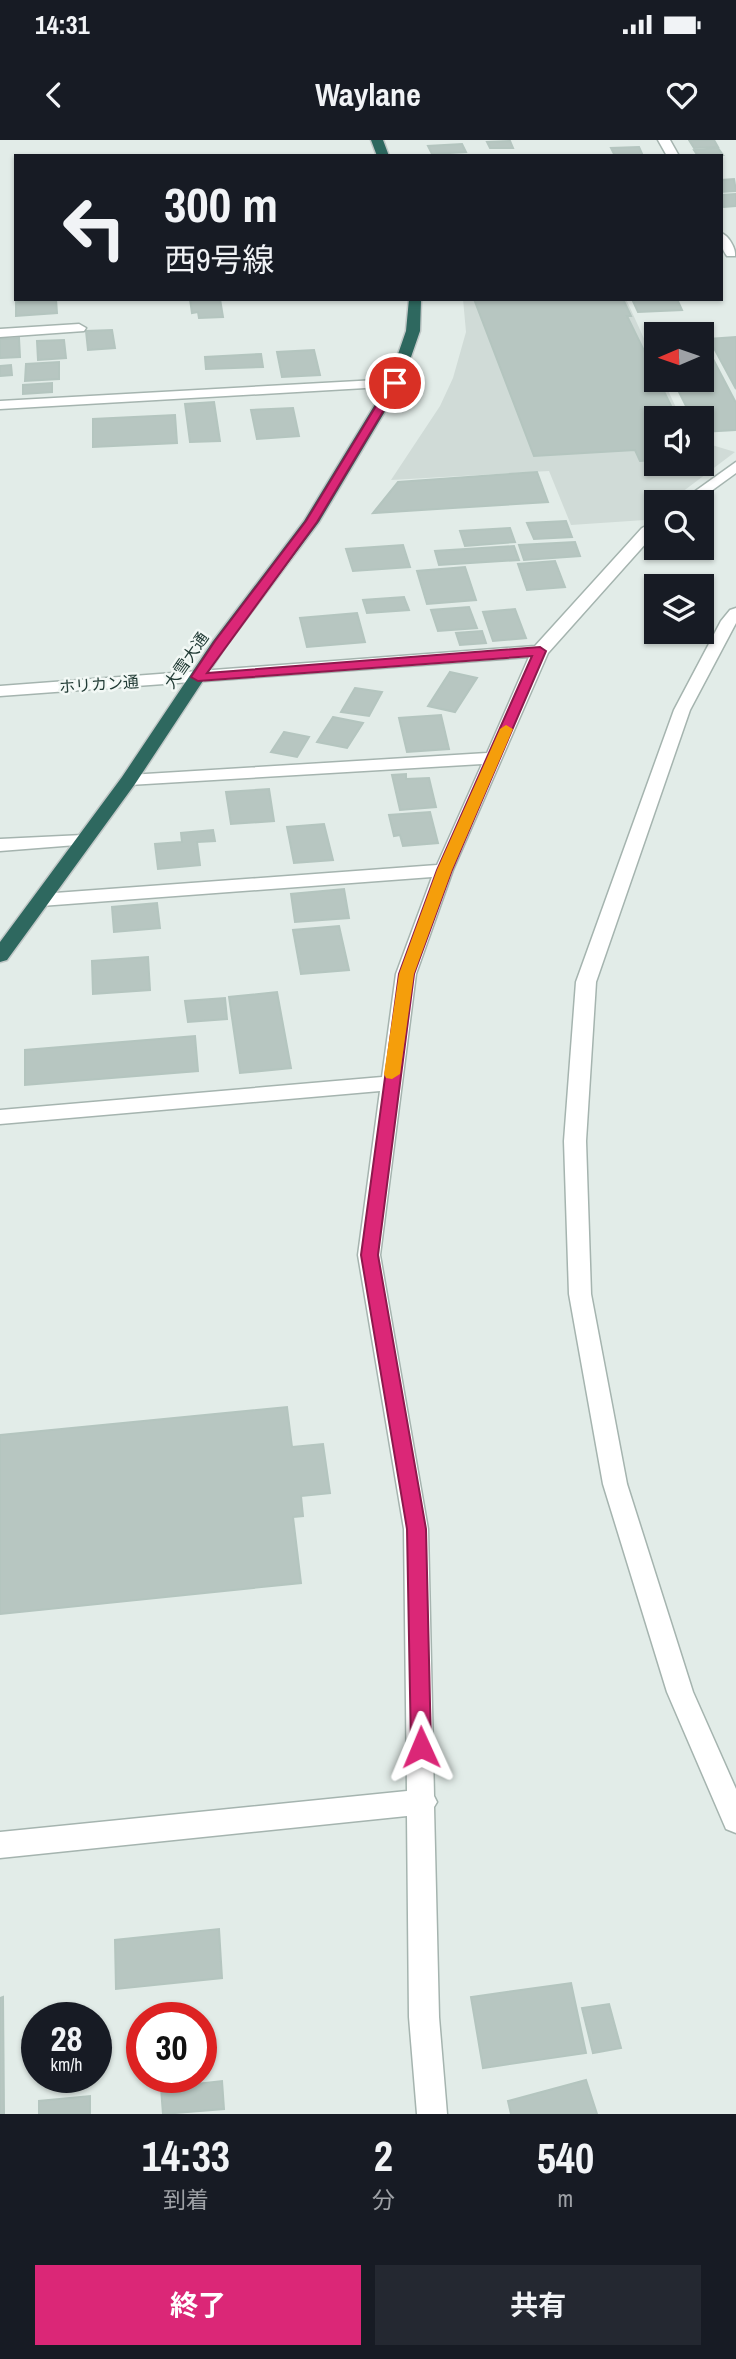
<!DOCTYPE html>
<html lang="ja">
<meta charset="utf-8">
<style>
body{margin:0;font-family:"Archivo Narrow","Noto Sans JP",sans-serif;background:#242831;color:#f1f3f6;height:100vh;display:flex;flex-direction:column;font-size:26px;white-space:nowrap}
*{box-sizing:border-box;margin:0}
p{font-size:23px;color:#9ea1a6}
.icon{flex:none;width:38px;height:38px;fill:none;stroke:currentColor;stroke-width:2;stroke-linecap:round;stroke-linejoin:round}
.map{position:relative;height:1974px;overflow:hidden}
.drawer{display:flex;flex-direction:column;background:#171b24;flex:1}
.drawer>*{flex:none}
.top-card{position:absolute;left:14px;top:14px;width:709px;height:147px;border-radius:0px;box-shadow:0 2px 5px #0004;background:#171b24;color:#f1f3f6;overflow:hidden}
.needle{width:46px;rotate:268deg}
.fabs{position:absolute;left:644px;top:182px;display:grid;gap:14px}
.fabs a{display:grid;place-items:center;width:70px;height:70px;border-radius:0px;background:#171b24;box-shadow:0 2px 5px #0004;font-size:35px}
.speed{position:absolute;left:21px;top:1862px;display:flex;gap:14px;font-size:35px;font-weight:700;text-align:center}
.speed>*{display:grid;place-content:center;width:91px;height:91px;border-radius:50%;background:#171b24;box-shadow:0 2px 5px #0004;line-height:1}
.speed small{font-size:18px;font-weight:400}
.speed .limit{border:10px solid #d22;background:#fff;color:#111}
.pin{position:absolute;display:grid;place-items:center;width:60px;height:60px;color:#fff;margin:-30px;border:4px solid #fff;border-radius:50%;box-shadow:0 2px 7px #0007}
.me{position:absolute;width:77px;margin:-38px;rotate:359deg;stroke-linejoin:round;filter:drop-shadow(0 0 5px #0008)}
.turn{display:flex;align-items:center;gap:24px;height:147px;padding:0 35px;font-size:32px}
.turn .icon{width:91px;height:91px;stroke-width:2.5}
.turn b{display:block;font-size:49px;line-height:60px}
.eta{display:flex;justify-content:space-evenly;align-items:center;height:119px;text-align:center}
.eta b{font-size:42px;font-weight:700;line-height:49px}
.primary-button{display:flex;gap:14px;margin-top:auto;padding:14px 35px}
.primary-button a{flex:1;height:80px;border-radius:0px;background:#db2777;color:#fff;font-size:28px;font-weight:700;line-height:80px;text-align:center}
.primary-button a+a{background:#242831;color:#f1f3f6}
.status{display:flex;justify-content:space-between;align-items:center;height:49px;padding:0 35px;background:#171b24;direction:ltr}
.status svg{height:19px;fill:currentColor}
header{display:flex;justify-content:space-between;align-items:center;height:91px;padding:0 35px;background:#171b24;font-size:32px;font-weight:700}
.map>svg:first-child{display:block}
.built{fill:#d0dbd7}
.building{fill:#b7c6c1;stroke:#b4c5bf;stroke-width:2}
.lines{fill:none;stroke-linecap:round;stroke-linejoin:round}
.minor-casing{stroke:#a5b4af;stroke-width:3}
.highway-casing{stroke:#c1c8c7;stroke-width:3}
.minor{fill:#fff;fill-rule:evenodd}
.highway{fill:#2e685f;fill-rule:evenodd}
.route{fill:#db2777;stroke:#8e194d;stroke-width:2}
.slow{fill:#f59e0b}
.labels{text-anchor:middle;stroke-width:5;stroke-linejoin:round;paint-order:stroke}
.far-street-label{font-size:16px;fill:#223c36;stroke:#f2f8f5}
</style>
<div class="status"><b>14:31</b><svg viewBox="0 0 49 12"><path d="M0 12V9h3v3zM5 12V6h3v6zM10 12V3h3v9zM15 12V0h3v12zM26 1h20v11H26zM47 4h2v5h-2z"/></svg></div>
<header><svg class="icon" aria-label="back" viewBox="0 0 24 24"><path d="M15 5l-7 7 7 7"/></svg>Waylane<svg class="icon" aria-label="heart" viewBox="0 0 24 24"><path d="M12 20l-8-8c-3-5 5-10 8-4 3-6 11-1 8 4z"/></svg></header>
<div class="map">
<svg width="736" height="1974" viewBox="0 0 736 1974">
<rect width="100%" height="100%" fill="#e2ece8"/>
<polygon class="built" points="463,159 626,159 656,225 656,240 663,240 681,278 656,278 656,324 702,324 702,302 735,312 669,362 656,362 656,372 645,380 571,385 549,331 391,340 440,266 453,238 466,192"/>
<g class="building">
<polygon points="689,0 714,0 718,7 694,8"/>
<polygon points="510,1 513,8 490,8 487,2"/>
<polygon points="462,4 466,12 432,14 428,6"/>
<polygon points="639,7 643,16 615,16 611,8"/>
<polygon points="718,8 723,15 698,16 694,10"/>
<polygon points="734,39 736,51 721,52 721,40"/>
<polygon points="736,54 736,66 724,67 721,55"/>
<polygon points="56,159 57,173 16,176 16,162"/>
<polygon points="190,159 220,159 223,177 199,178 198,172 192,173"/>
<polygon points="474,159 623,159 631,176 627,176 677,278 656,278 656,320 640,321 635,310 534,316"/>
<polygon points="632,159 677,159 682,170 638,172"/>
<polygon points="112,190 115,208 88,210 86,191"/>
<polygon points="736,197 736,249 709,199"/>
<polygon points="19,198 20,217 0,218 0,199"/>
<polygon points="64,200 66,218 38,220 37,201"/>
<polygon points="703,200 736,263 736,290 702,292 702,278 692,278 673,240 702,240"/>
<polygon points="314,210 320,235 282,237 277,212"/>
<polygon points="261,214 263,227 206,229 205,217"/>
<polygon points="59,222 59,239 25,241 26,224"/>
<polygon points="11,225 12,235 0,236 0,226"/>
<polygon points="52,243 52,252 23,254 23,245"/>
<polygon points="214,262 220,301 190,302 185,264"/>
<polygon points="293,268 299,296 257,299 251,270"/>
<polygon points="175,275 177,303 93,307 93,279"/>
<polygon points="537,332 548,362 373,373 398,342"/>
<polygon points="566,381 572,397 534,399 527,383"/>
<polygon points="510,388 515,402 465,406 460,391"/>
<polygon points="575,402 580,416 524,420 519,405"/>
<polygon points="403,405 410,427 353,431 346,409"/>
<polygon points="514,406 519,420 439,425 435,411"/>
<polygon points="555,421 565,447 527,450 518,424"/>
<polygon points="465,427 476,460 427,464 417,431"/>
<polygon points="404,457 409,470 367,473 363,460"/>
<polygon points="469,467 477,488 438,491 431,470"/>
<polygon points="515,469 526,498 493,501 483,472"/>
<polygon points="357,473 365,502 307,507 300,478"/>
<polygon points="482,491 486,503 460,505 456,493"/>
<polygon points="450,532 477,538 455,572 428,566"/>
<polygon points="355,548 382,552 369,576 341,572"/>
<polygon points="441,575 449,609 407,612 399,578"/>
<polygon points="333,577 363,583 347,608 317,602"/>
<polygon points="284,592 309,597 297,617 271,612"/>
<polygon points="406,634 406,639 429,638 436,667 400,670 392,635"/>
<polygon points="269,649 274,681 231,684 226,652"/>
<polygon points="430,672 438,703 403,706 400,695 394,696 389,675"/>
<polygon points="324,684 333,720 294,723 287,687"/>
<polygon points="213,690 215,701 197,702 200,725 158,729 155,704 182,702 181,693"/>
<polygon points="344,749 349,778 295,782 291,754"/>
<polygon points="157,763 160,788 114,792 112,767"/>
<polygon points="339,786 349,830 301,834 293,790"/>
<polygon points="148,817 150,850 93,854 92,821"/>
<polygon points="277,852 291,928 240,933 229,857"/>
<polygon points="225,858 227,879 188,882 185,861"/>
<polygon points="195,896 198,931 25,945 25,910"/>
<polygon points="287,1267 292,1307 323,1304 330,1353 301,1356 303,1376 293,1377 301,1443 0,1474 0,1295"/>
<polygon points="219,1789 222,1838 116,1849 115,1800"/>
<polygon points="571,1843 586,1913 483,1928 471,1857"/>
<polygon points="3,1857 4,1974 0,1974 0,1858"/>
<polygon points="609,1864 621,1908 593,1913 582,1868"/>
<polygon points="586,1940 597,1974 511,1974 508,1961"/>
<polygon points="222,1941 224,1969 163,1974 161,1948"/>
<polygon points="90,1956 90,1974 39,1974 39,1961"/>
</g>
<g class="lines">
<defs>
<g id="minor">
<polygon points="658,0 670,0 679,16 667,16"/>
<path d="M 721,93 C 728,95 736,108 735,116 L 727,116 C 721,108 721,103 721,93 Z"/>
<polygon points="79,184 86,188 84,191 0,197 0,189"/>
<polygon points="395,239 400,240 400,246 0,269 0,261"/>
<polygon points="736,322 736,333 696,362 680,362"/>
<polygon points="656,381 656,392 548,513 453,730 416,834 380,1115 428,1389 434,1656 437,1662 434,1667 439,1877 447,1974 417,1974 409,1877 407,1676 0,1718 0,1692 407,1651 404,1389 358,1115 380,951 0,984 0,970 382,937 396,834 432,737 41,766 32,760 41,754 437,725 482,624 129,645 120,640 129,635 487,613 529,517 0,556 0,546 535,506 642,388"/>
<polygon points="736,468 736,483 690,570 596,842 586,1001 591,1154 627,1344 693,1552 736,1649 736,1693 726,1689 667,1552 603,1344 569,1154 564,1001 576,842 674,570 721,481 730,470"/>
<polygon points="83,695 92,700 89,704 0,711 0,699"/>
</g>
<g id="highway">
<polygon points="371,0 383,0 389,16 377,16"/>
<polygon points="409,159 421,159 420,191 402,243 319,382 226,506 135,644 7,820 0,822 0,802 122,637 213,501 304,381 388,243 406,191"/>
</g>
</defs>
<use href="#minor" class="minor-casing"/>
<use href="#highway" class="highway-casing"/>
<use href="#minor" class="minor"/>
<use href="#highway" class="highway"/>
</g>
<polygon class="route" points="395,240 400,243 317,382 207,533 540,507 546,511 452,730 414,834 378,1115 426,1389 431,1607 428,1614 421,1616 414,1614 411,1607 407,1389 361,1115 399,834 437,730 532,516 198,541 191,537 215,501 306,381 390,243"/>
<polygon class="slow" points="506,585 513,589 452,730 414,834 400,934 392,939 386,938 384,934 399,834 437,730 500,589"/>
<g class="labels">
<g class="far-street-label">
<text transform="translate(186 520) rotate(-55)" y="6">大雪大通</text>
<text transform="translate(99 544) rotate(-4)" y="6">ホリカン通</text>
</g>
</g>
</svg>
<div class="fabs">
<a><svg class="needle" viewBox="-14 -14 28 28"><path d="M0-13l5 13h-10z" fill="#e53935"/><path d="M0 13l5-13h-10z" fill="#9ea1a6"/></svg></a>
<a><svg class="icon" aria-label="sound" viewBox="0 0 24 24"><path d="M4 9h4l5-4v14l-5-4H4zM17 9q2 3 0 6"/></svg></a>
<a><svg class="icon" aria-label="search" viewBox="0 0 24 24"><circle cx="10" cy="10" r="6"/><path d="M15 15l6 6"/></svg></a>
<a><svg class="icon" aria-label="layers" viewBox="0 0 24 24"><path d="M12 4l9 5-9 5-9-5zM3 14l9 5 9-5"/></svg></a>
</div>
<div class="speed"><div>28<small>km/h</small></div><div class="limit">30</div></div>
<div class="pin" style="left:395px;top:243px;background:#d93025"><svg class="icon" aria-label="arrive" viewBox="0 0 24 24"><path d="M6 21V4h12l-3 4 3 4H6"/></svg></div>
<svg class="me" style="left:421px;top:1607px" viewBox="-20 -20 40 40"><path d="M0-17L14 15 0 8-14 15z" fill="#db2777" stroke="#fff" stroke-width="4"/></svg>
<div class="top-card">
<div class="turn"><svg class="icon" aria-label="left" viewBox="0 0 24 24"><path d="M17 20v-9H6M10 6l-5 5 5 5"/></svg><div><b>300 m</b>西9号線</div></div>
</div>
</div>
<section class="drawer">
<div class="eta">
<div><b>14:33</b><p>到着</p></div>
<div><b>2</b><p>分</p></div>
<div><b>540</b><p>m</p></div>
</div>
<div class="primary-button"><a>終了</a><a>共有</a></div>
</section>
